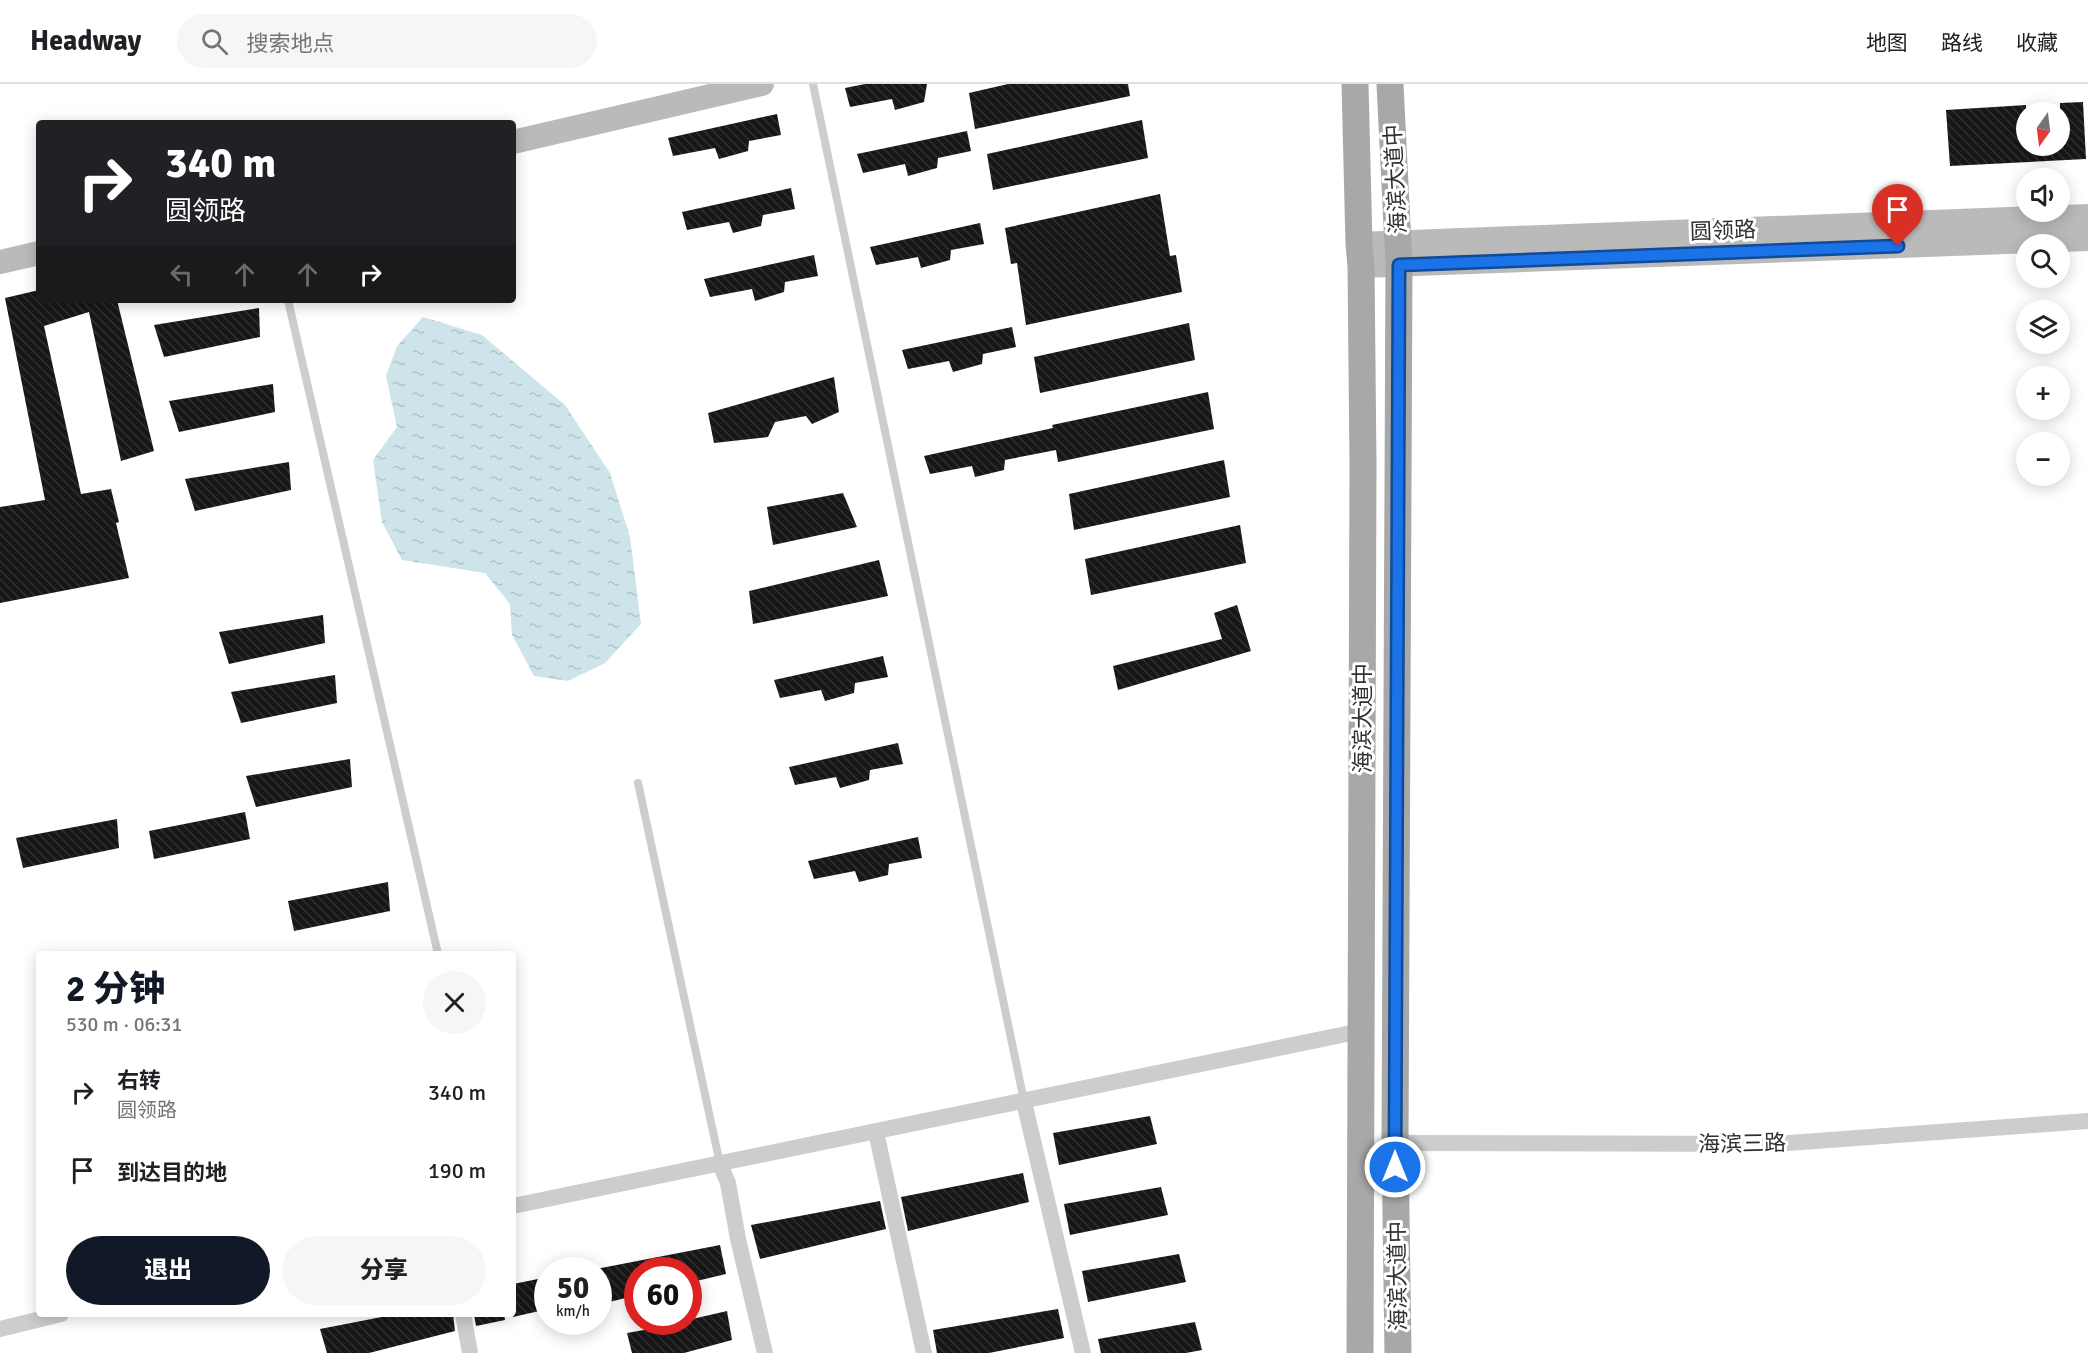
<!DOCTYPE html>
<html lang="zh">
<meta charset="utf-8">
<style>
body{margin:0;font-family:Signika,"Noto Sans SC",sans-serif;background:#f6f6f6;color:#202124;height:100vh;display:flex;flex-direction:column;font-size:22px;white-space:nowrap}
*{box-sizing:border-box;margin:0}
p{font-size:20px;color:#757577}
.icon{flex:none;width:33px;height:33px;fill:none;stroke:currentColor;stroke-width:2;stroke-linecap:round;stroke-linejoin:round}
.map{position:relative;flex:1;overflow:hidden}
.drawer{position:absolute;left:36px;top:867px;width:480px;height:366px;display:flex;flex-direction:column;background:#fff;border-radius:6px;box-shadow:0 3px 15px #0003}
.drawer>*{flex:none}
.guide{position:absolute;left:36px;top:36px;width:480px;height:183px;border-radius:6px;box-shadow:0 3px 15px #0003;background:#202124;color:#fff;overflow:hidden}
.needle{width:39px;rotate:194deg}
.buttons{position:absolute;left:2016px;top:18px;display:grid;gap:12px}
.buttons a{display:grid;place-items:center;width:54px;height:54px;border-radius:50%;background:#fff;box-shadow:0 3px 15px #0003;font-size:30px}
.speed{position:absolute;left:534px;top:1173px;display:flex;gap:12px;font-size:30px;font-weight:700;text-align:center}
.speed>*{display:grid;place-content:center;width:78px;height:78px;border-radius:50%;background:#fff;box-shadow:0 3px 15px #0003;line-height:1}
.speed small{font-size:15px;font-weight:400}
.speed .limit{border:9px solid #d22;background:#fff;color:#111}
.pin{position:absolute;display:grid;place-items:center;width:51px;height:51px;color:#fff;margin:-62px -26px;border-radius:50% 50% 50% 0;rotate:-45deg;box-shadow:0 0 6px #0007}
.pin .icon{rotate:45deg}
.me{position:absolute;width:66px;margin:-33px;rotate:0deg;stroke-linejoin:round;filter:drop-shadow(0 0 4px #0008)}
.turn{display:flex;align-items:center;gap:21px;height:126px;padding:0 30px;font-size:27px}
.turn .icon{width:78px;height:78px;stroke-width:2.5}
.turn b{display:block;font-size:42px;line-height:51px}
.lanes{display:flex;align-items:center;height:57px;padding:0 30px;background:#0003;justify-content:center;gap:30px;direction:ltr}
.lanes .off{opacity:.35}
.round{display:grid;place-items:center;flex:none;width:63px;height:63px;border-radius:32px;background:#f6f6f6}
.head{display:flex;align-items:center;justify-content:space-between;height:102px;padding:0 30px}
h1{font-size:36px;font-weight:800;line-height:45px;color:#111827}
.primary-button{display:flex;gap:12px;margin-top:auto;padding:12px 30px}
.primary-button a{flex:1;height:69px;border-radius:36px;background:#111827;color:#fff;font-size:24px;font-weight:800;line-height:69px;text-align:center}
.primary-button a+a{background:#f6f6f6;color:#202124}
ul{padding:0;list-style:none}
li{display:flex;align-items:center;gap:18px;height:78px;padding:0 30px}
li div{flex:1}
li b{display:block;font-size:22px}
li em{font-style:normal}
header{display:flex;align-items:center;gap:36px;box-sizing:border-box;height:84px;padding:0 30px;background:#fff;border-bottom:2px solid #e0e0e0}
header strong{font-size:28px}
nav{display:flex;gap:33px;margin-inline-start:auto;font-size:21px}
.search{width:420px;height:54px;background:#f6f6f6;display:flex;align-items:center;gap:15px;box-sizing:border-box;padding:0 21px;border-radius:33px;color:#757577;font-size:22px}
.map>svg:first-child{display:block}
.water{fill:url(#water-ripples)}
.building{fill:url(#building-back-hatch)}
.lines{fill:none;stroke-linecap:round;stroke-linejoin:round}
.lane{stroke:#cdcdcd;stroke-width:8}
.street{stroke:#cdcdcd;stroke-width:16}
.secondary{stroke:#bababa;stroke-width:24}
.primary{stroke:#a8a8a8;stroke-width:27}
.route-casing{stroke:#114b97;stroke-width:15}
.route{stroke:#1a73e8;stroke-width:10}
.labels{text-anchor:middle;stroke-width:6;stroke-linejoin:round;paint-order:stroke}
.street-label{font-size:22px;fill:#303030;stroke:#fff}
</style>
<header>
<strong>Headway</strong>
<div class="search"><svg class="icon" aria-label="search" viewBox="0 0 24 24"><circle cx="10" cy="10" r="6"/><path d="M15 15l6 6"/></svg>搜索地点</div>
<nav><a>地图</a><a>路线</a><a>收藏</a></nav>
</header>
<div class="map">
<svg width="2088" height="1269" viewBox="0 0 2088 1269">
<defs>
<pattern id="water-ripples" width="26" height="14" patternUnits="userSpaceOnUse" patternTransform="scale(1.5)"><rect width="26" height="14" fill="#cce4ea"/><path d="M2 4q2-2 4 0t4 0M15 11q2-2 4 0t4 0" fill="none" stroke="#b0c4c9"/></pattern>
<pattern id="building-back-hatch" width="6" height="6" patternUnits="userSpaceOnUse" patternTransform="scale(1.5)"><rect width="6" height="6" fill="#171717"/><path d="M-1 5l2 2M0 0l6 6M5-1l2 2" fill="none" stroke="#303030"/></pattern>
</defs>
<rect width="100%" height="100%" fill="#fff"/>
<polygon class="water" points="423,233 482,251 565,321 610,389 630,453 641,540 605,579 568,597 534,592 512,551 510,520 485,489 402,476 382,438 373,376 397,343 386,292 397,262"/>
<g class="building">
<polygon points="865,0 927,0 924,18 895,26 892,15 850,23 845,4"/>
<polygon points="1008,0 1128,0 1130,12 975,45 969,9"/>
<polygon points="2083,18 2086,75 1950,82 1946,26 2026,21 2026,62 2060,62 2060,19"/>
<polygon points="777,30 781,51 749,57 748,67 719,75 715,64 673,72 668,54"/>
<polygon points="1142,36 1148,74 993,106 987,70"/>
<polygon points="967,47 971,67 938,74 937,84 908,92 905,80 863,89 857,70"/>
<polygon points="791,104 795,125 763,131 761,142 733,149 729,138 687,146 682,128"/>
<polygon points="1160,110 1170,172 1176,171 1182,208 1026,241 1017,179 1011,180 1005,144"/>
<polygon points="980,139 984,160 951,166 950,176 921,184 918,173 876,181 870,163"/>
<polygon points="814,171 818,192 785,198 784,208 755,217 752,205 710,213 704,195"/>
<polygon points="39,206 39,216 117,216 154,367 121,377 89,228 44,242 81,410 111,405 119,438 116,439 129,494 0,519 0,423 45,416 5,214"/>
<polygon points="259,224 260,253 164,273 154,241"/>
<polygon points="1189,239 1195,276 1040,309 1034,273"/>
<polygon points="1012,243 1016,263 983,270 982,280 953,288 949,277 908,285 902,266"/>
<polygon points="834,293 839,328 812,340 806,332 775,338 768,353 714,359 708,329"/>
<polygon points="273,300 275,328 179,348 169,317"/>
<polygon points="1208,308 1214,345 1058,378 1056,366 1005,376 1004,386 975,393 972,382 930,390 924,372 1053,344 1052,341"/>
<polygon points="1224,376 1230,413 1074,446 1069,410"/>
<polygon points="289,378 291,406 195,427 185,395"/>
<polygon points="843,409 857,443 773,461 767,423"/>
<polygon points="1240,441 1246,479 1091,511 1085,475"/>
<polygon points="879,476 888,512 753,540 749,507"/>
<polygon points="1237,521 1251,567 1118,606 1113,582 1222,555 1214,529"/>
<polygon points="323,531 325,559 229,580 219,548"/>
<polygon points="883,572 888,593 855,599 854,609 825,617 821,606 780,614 774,596"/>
<polygon points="335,591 337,619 241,639 231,608"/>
<polygon points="898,659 903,680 870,686 869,696 840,704 836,693 795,701 789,683"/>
<polygon points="350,675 352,703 256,723 246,692"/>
<polygon points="245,728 250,755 154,775 149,747"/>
<polygon points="117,735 119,764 23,784 16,754"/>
<polygon points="918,753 922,774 889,780 888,791 859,798 855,787 814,795 808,777"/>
<polygon points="388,798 390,827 294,847 288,817"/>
<polygon points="1150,1032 1157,1060 1059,1081 1053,1049"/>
<polygon points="1023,1089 1029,1118 908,1147 901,1113"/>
<polygon points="1161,1103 1168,1131 1070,1151 1064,1120"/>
<polygon points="880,1117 886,1145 760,1175 751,1141"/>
<polygon points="720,1161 726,1190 688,1199 688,1186 638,1186 638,1211 605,1219 598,1196 598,1186 596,1185"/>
<polygon points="1179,1170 1186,1198 1088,1218 1082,1187"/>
<polygon points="548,1193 548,1225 513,1233 513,1200"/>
<polygon points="1058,1225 1064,1254 989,1269 937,1269 933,1246"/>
<polygon points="727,1227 732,1256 684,1269 632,1269 627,1249 688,1238 688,1236"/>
<polygon points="397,1230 453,1230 455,1247 369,1269 327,1269 320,1245"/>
<polygon points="474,1230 504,1230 505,1236 476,1242"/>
<polygon points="1195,1238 1202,1266 1186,1269 1101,1269 1098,1255"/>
</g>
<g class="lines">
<g class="lane">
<polyline points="813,0 1024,1017"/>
<polyline points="288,216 438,870"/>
<polyline points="638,699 720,1080"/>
</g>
<g class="street">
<polyline points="1024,1018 1083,1269"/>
<polyline points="876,1048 924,1269"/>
<polyline points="1395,1059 1775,1060 2088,1037"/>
<polyline points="720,1080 728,1099 738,1155 765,1269"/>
<polyline points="513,1122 1361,947"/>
<polyline points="463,1230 470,1269"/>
<polyline points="0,1245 61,1230"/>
</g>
<g class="secondary">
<polyline points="513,58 762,0"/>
<polyline points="1359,160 2088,132"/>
<polyline points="0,178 39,169"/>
<polyline points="1361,182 2088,155"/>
</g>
<g class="primary">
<polyline points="1355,0 1359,160 1361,182 1363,380 1360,1269"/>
<polyline points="1390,0 1399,181 1395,1059 1398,1269"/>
</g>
</g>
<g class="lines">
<defs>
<polyline id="route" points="1395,1083 1399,181 1898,162"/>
</defs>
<use href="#route" class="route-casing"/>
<use href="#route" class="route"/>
</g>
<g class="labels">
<g class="street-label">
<text transform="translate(1395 95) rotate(-93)" y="8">海滨大道中</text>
<text transform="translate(1723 146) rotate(-2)" y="8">圆领路</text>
<text transform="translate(1362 634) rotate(-90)" y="8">海滨大道中</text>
<text transform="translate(1742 1059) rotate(-1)" y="8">海滨三路</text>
<text transform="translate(1397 1192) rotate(-91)" y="8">海滨大道中</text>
</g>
</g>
</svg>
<div class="buttons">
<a><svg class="needle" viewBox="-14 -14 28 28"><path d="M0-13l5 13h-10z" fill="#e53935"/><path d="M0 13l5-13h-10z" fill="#757577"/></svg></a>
<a><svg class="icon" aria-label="sound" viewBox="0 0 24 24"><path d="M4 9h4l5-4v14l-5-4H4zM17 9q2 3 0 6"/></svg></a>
<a><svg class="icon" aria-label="search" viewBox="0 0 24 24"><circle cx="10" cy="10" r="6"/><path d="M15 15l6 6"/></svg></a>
<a><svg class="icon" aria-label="layers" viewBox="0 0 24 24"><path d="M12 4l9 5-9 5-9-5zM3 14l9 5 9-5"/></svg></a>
<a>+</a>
<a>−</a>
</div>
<div class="speed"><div>50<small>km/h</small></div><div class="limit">60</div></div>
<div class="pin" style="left:1898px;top:162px;background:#d93025"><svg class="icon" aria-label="arrive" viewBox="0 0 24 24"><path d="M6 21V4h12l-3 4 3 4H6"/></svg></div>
<svg class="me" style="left:1395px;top:1083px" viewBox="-20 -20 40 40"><circle r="17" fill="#1a73e8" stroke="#fff" stroke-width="3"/><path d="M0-11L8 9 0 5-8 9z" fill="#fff"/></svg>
<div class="guide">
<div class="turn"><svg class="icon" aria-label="right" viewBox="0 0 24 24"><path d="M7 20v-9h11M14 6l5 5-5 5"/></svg><div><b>340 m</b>圆领路</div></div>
<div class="lanes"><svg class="icon off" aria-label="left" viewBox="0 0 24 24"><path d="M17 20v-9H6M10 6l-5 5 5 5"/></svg><svg class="icon off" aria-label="ahead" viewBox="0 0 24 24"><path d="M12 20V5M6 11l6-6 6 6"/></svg><svg class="icon off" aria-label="ahead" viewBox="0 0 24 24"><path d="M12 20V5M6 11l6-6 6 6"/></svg><svg class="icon" aria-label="right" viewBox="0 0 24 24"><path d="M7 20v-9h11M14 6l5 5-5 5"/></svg></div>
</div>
<section class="drawer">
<div class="head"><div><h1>2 分钟</h1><p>530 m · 06:31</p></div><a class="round"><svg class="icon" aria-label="close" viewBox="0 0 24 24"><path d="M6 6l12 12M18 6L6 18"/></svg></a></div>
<ul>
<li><svg class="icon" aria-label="right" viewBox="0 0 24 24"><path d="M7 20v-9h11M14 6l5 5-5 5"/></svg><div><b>右转</b><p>圆领路</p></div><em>340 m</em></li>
<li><svg class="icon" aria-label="arrive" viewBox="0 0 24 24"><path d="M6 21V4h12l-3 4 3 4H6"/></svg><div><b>到达目的地</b></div><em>190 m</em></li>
</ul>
<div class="primary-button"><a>退出</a><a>分享</a></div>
</section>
</div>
